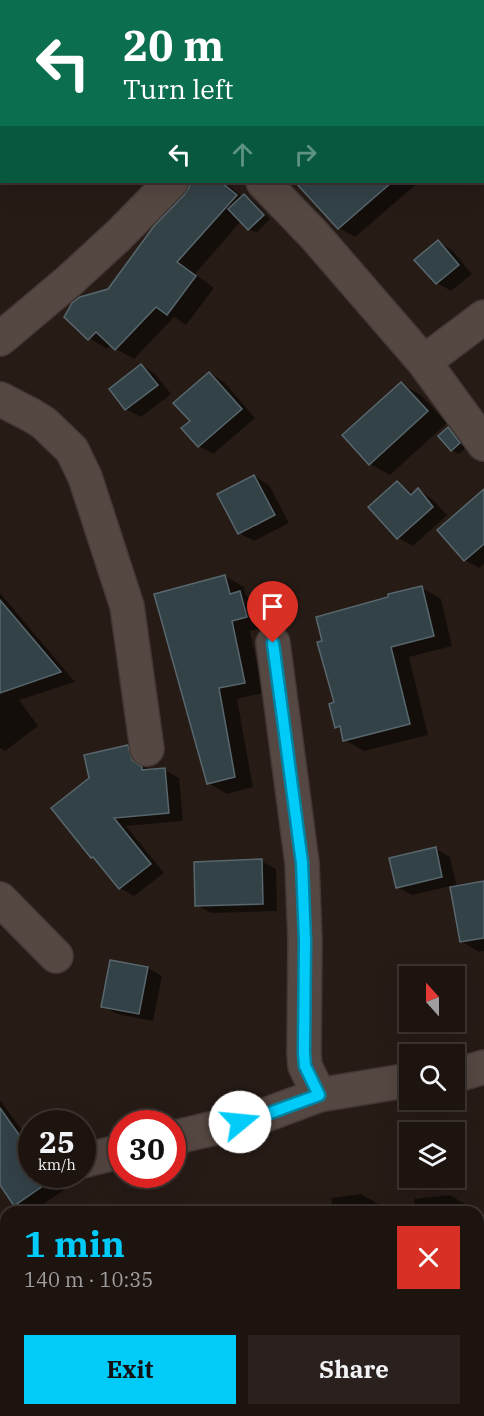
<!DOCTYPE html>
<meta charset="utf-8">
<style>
body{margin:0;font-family:"IBM Plex Serif",serif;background:#2a211e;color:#f1f3f6;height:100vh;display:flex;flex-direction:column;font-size:22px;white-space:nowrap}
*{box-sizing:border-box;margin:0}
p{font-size:20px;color:#a09e9f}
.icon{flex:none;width:33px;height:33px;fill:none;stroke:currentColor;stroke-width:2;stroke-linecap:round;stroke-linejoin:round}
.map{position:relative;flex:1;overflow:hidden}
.drawer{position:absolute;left:0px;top:1206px;width:484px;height:210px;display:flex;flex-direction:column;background:#1d1410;border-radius:18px 18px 0 0;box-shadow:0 6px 24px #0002,0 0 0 2px #3b3330}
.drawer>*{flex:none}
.hud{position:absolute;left:0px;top:0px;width:484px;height:183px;box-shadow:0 6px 24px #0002,0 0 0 2px #3b3330;background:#0b6e4f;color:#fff;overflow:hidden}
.needle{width:39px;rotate:339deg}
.tools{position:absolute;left:399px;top:966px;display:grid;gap:12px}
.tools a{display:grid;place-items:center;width:66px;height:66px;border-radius:0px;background:#1d1410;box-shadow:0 6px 24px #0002,0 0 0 2px #3b3330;font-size:30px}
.speed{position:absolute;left:18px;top:1110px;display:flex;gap:12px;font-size:30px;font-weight:700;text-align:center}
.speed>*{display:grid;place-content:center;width:78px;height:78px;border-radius:50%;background:#1d1410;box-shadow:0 6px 24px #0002,0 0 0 2px #3b3330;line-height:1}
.speed small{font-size:15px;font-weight:400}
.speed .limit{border:9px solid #d22;background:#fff;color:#111}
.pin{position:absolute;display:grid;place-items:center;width:51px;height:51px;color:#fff;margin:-62px -26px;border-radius:50% 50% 50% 0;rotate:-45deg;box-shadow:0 0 6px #0007}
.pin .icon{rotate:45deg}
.me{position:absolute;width:66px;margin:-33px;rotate:73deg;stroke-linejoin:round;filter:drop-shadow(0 0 4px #0008)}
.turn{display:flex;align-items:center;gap:21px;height:126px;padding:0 24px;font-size:27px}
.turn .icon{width:78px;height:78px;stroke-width:2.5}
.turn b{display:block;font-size:42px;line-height:51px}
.lanes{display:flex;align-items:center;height:57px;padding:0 24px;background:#0003;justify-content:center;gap:30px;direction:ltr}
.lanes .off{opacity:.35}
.round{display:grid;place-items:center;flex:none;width:63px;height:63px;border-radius:0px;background:#2a211e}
.headline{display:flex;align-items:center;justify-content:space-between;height:102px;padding:0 24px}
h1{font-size:36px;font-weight:700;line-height:45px;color:#01cbf9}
.action{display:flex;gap:12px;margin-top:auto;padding:12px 24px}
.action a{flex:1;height:69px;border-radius:0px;background:#01cbf9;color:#111;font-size:24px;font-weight:700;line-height:69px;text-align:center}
.action a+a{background:#2a211e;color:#f1f3f6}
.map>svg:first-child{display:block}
.shadow{fill:#0007}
.building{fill:#334247;stroke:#57676d;stroke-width:1.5}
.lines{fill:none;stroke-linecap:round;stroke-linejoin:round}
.minor-casing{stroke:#423835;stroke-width:36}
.minor{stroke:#554741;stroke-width:33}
.route-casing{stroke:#0184a2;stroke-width:15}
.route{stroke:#01cbf9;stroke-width:10}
</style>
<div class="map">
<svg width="484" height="1416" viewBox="0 0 484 1416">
<rect width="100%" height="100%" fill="#271b16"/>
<g class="shadow">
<polygon points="222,0 298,0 297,2 221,2"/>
<polygon points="464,0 484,0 484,17 483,2 466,2"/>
<polygon points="483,94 484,95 483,122"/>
<polygon points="191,182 225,182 243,197 244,195 251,199 270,219 256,233 249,229 241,221 195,274 214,288 186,325 174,317 134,359 116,349 112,344 107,349 89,338 108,290 186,196 190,188"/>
<polygon points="309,182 419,182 355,237 339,228 303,187"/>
<polygon points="438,242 452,250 472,274 451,291 437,283"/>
<polygon points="141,365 155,374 171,394 141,417 126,409 111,390"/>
<polygon points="210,373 224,382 255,418 213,454 199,446 192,422"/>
<polygon points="401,384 421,395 447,423 390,475 370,464"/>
<polygon points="449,429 456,433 466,448 459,454 452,450"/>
<polygon points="254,476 269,485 289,523 254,541 239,533"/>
<polygon points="397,482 414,494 418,490 432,499 447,515 413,546 398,538 370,507"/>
<polygon points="484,494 484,564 479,568 465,560"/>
<polygon points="225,576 244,587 246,596 259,604 265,627 250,631 263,693 237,699 253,787 227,794 208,783"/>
<polygon points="422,588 441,599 452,646 409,657 428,735 364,751 345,740 343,731 336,727 336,703 390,598"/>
<polygon points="0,593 75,682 19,700 38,726 5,751 0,748"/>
<polygon points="127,747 142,755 146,770 164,770 179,778 183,821 126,826 164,873 134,896 120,888 98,861 92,857"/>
<polygon points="436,849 450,857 457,887 484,882 484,951 479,952 461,941 451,886 412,895 397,887"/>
<polygon points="261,861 276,869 277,911 211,913 197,905"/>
<polygon points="111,961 148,968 162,976 153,1021 117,1014 102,1006"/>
<polygon points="0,1100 32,1144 32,1174 53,1174 64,1190 32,1212 28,1212 16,1205 0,1183"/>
<polygon points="361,1194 382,1206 383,1212 333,1212 331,1198"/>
<polygon points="450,1195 470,1207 471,1212 415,1212 414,1199"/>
<polygon points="478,1276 480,1289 484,1289 484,1389 478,1390"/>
<polygon points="0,1311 6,1312 6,1363 0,1362"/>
<polygon points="213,1410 324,1410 325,1416 213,1416"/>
</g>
<g class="building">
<polygon points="189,182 221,182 237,195 177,262 196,276 167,315 156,307 115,350 96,332 88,340 64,317 72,303 80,297 108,289 154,226 184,195 189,187"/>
<polygon points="295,182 392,182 338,229"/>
<polygon points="244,194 264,215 248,230 228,209"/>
<polygon points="438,240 459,265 436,284 414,260"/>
<polygon points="141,364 158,385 125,410 109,389"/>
<polygon points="209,372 242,409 198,447 181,428 190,421 173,403"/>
<polygon points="401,382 428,411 369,465 342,435"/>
<polygon points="448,427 460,443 451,451 438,436"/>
<polygon points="254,475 275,515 238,534 217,494"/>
<polygon points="397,481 411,495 418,488 433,507 397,539 368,507"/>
<polygon points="484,489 484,544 464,561 437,530"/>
<polygon points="225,575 230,594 240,591 247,617 232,621 245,683 219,688 235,777 207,784 154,594"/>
<polygon points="422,586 434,636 391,647 410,724 343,741 340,726 335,728 329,704 334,702 317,642 322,641 316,617 388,597 388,594"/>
<polygon points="0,600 61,672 0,693"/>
<polygon points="128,745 132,760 142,767 142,770 165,768 169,813 114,818 151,864 119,889 93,857 91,858 51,808 89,778 84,755"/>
<polygon points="436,847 442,877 396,888 389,858"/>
<polygon points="262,859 263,904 195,906 194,862"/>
<polygon points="484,881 484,938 460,942 450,887"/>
<polygon points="110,960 148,967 139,1014 101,1007"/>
<polygon points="0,1108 32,1153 32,1174 60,1174 14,1206 0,1185"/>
</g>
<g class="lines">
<defs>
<g id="minor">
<polyline points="129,0 131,2"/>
<polyline points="263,182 315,236 424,362 484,444"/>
<polyline points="0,339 69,281 119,235 171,182"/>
<polyline points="424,362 484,317"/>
<polyline points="0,399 31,415 44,423 72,450 85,477 127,606 147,749"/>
<polyline points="273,643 302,863 305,941 304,1053 305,1066 319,1095"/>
<polyline points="0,899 56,956"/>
<polyline points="454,1076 484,1067"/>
<polyline points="172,1138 257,1118 319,1095 410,1080"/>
<polyline points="82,1161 122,1151"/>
</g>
</defs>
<use href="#minor" class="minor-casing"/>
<use href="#minor" class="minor"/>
</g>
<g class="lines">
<defs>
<polyline id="route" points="240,1122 256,1118 319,1095 305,1066 304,1053 305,941 302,863 273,643"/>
</defs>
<use href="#route" class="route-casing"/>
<use href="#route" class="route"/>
</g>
</svg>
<div class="tools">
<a><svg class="needle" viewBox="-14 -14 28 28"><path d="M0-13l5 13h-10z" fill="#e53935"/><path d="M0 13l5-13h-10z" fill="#a09e9f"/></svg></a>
<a><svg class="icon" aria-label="search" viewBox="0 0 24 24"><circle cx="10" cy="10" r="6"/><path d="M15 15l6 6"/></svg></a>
<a><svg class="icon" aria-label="layers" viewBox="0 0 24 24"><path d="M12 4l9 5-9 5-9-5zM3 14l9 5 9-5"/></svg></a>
</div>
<div class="speed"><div>25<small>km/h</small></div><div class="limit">30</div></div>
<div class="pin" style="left:273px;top:643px;background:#d93025"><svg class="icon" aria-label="arrive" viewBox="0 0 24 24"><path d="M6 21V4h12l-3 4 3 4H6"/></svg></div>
<svg class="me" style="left:240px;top:1122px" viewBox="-20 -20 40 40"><circle r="19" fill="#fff"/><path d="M0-13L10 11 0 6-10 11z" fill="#01cbf9"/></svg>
<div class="hud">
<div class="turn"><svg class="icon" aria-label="left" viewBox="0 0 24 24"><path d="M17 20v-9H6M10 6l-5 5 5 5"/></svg><div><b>20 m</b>Turn left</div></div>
<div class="lanes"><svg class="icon" aria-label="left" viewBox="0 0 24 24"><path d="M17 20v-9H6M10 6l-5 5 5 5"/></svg><svg class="icon off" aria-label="ahead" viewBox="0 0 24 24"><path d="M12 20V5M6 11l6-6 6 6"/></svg><svg class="icon off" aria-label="right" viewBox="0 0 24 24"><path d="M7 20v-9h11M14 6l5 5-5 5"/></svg></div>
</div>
<section class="drawer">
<div class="headline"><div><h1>1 min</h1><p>140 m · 10:35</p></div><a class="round" style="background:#d93025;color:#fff"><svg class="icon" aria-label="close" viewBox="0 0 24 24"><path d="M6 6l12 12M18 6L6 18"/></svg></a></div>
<div class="action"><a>Exit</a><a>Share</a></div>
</section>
</div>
